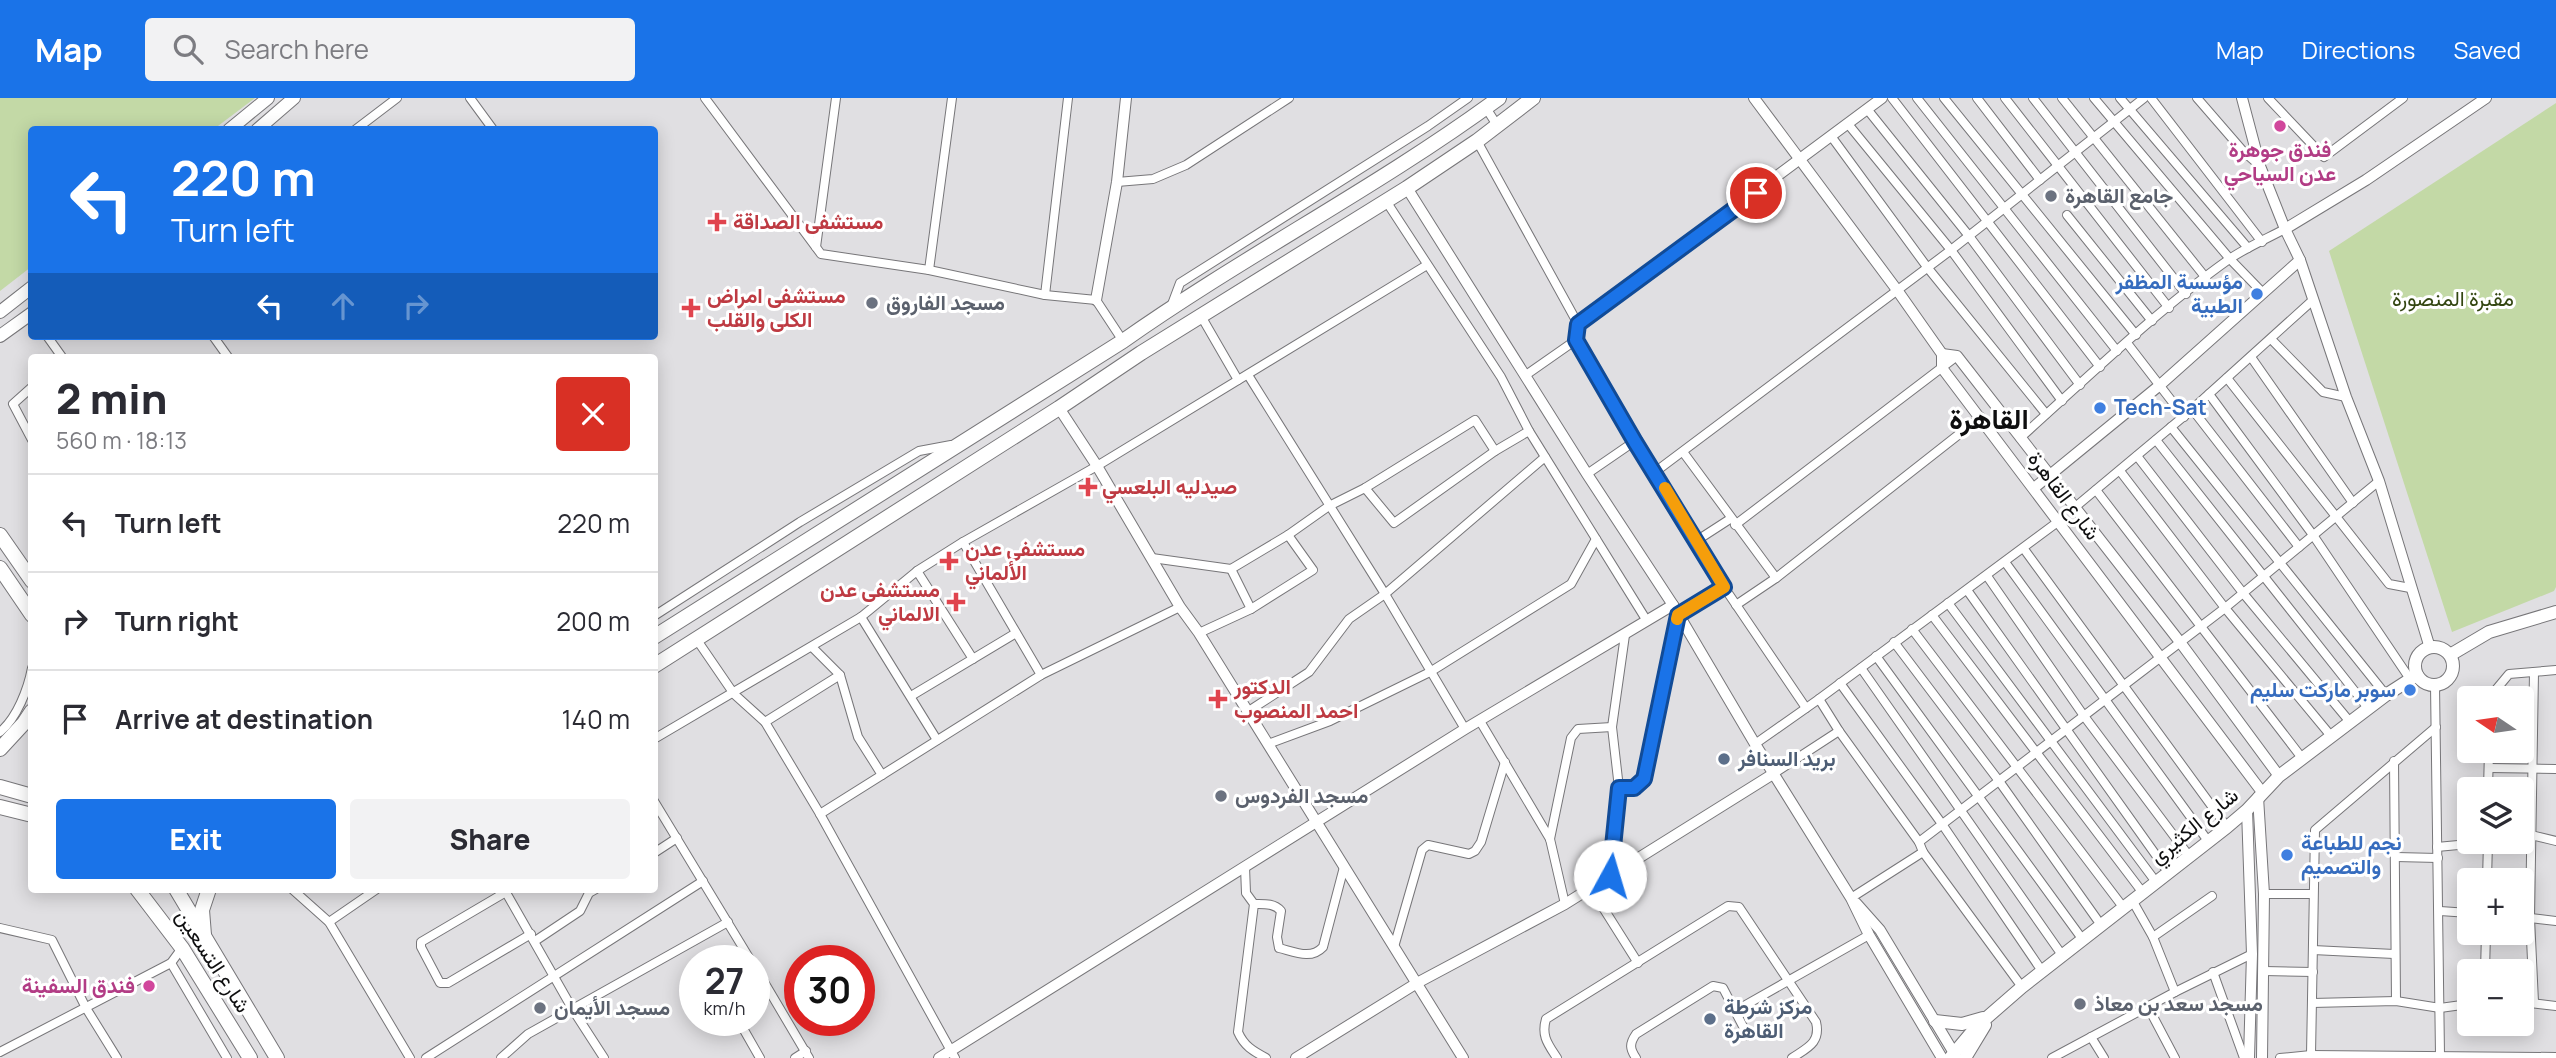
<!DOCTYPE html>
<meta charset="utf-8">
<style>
body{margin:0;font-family:Manrope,Vazirmatn,sans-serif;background:#f2f2f3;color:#2b2b33;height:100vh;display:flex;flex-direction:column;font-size:26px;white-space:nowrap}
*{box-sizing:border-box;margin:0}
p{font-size:23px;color:#7c7c81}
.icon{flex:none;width:38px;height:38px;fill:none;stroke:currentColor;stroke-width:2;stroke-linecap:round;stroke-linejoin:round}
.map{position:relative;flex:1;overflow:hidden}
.drawer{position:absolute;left:28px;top:256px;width:630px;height:539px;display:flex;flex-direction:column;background:#fff;border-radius:7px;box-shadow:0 4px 18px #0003}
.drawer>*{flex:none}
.guide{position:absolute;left:28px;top:28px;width:630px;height:214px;border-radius:7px;box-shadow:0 4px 18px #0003;background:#1a73e8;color:#fff;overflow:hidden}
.needle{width:46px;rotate:283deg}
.tools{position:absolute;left:2457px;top:588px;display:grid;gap:14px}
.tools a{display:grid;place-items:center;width:77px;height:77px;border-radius:7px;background:#fff;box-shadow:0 4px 18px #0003;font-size:35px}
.speed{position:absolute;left:679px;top:847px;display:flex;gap:14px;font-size:35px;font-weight:700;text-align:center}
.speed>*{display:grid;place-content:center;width:91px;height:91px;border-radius:50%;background:#fff;box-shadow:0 4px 18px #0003;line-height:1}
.speed small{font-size:18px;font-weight:400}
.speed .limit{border:10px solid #d22;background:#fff;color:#111}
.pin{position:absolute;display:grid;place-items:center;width:60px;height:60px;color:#fff;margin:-30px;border:4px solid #fff;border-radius:50%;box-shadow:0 2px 7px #0007}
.me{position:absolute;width:77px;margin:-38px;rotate:6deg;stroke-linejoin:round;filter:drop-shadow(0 0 5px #0008)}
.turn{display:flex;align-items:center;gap:24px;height:147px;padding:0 28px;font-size:32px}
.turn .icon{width:91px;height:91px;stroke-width:2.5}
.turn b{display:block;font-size:49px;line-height:60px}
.lanes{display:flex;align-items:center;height:66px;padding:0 28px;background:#0003;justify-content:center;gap:35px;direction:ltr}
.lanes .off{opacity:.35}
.round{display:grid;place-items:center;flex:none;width:74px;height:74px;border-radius:7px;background:#f2f2f3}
.headline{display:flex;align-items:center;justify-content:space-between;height:119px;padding:0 28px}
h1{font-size:42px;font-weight:800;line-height:52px}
.primary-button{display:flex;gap:14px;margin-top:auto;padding:14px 28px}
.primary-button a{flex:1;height:80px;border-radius:7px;background:#1a73e8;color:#fff;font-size:28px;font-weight:800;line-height:80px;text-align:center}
.primary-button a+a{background:#f2f2f3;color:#2b2b33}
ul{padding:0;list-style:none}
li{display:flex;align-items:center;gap:21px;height:98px;padding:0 28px;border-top:2px solid #e1e1e2}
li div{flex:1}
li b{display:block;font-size:26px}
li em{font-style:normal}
header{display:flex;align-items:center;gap:42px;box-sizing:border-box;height:98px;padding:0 35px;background:#1a73e8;color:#fff}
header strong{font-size:33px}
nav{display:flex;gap:38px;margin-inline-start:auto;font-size:24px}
.search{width:490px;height:63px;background:#f2f2f3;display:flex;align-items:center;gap:18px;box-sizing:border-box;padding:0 24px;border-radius:7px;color:#7c7c81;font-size:26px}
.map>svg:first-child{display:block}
.green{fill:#c3d9a6}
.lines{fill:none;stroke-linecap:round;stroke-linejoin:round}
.minor-casing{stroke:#777679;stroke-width:10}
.tertiary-casing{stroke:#777679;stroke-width:12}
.secondary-casing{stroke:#777679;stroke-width:14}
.primary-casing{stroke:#777679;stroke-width:16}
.trunk-casing{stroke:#777679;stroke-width:16}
.minor{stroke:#fff;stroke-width:8}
.tertiary{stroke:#fff;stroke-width:10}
.secondary{stroke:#fff;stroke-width:12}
.primary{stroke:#fff;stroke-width:14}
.trunk{stroke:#fff;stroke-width:14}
.route-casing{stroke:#114b97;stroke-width:18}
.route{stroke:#1a73e8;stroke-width:12}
.slow{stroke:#f59e0b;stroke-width:12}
.hotel-dot{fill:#d1479c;stroke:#fff;stroke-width:2.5}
.worship-dot{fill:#6b7280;stroke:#fff;stroke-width:2.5}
.health-dot{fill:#e0444e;stroke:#fff;stroke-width:2.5}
.shop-dot{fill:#3f7fe0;stroke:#fff;stroke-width:2.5}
.service-dot{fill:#5c6f8a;stroke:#fff;stroke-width:2.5}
.labels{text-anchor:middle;stroke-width:6;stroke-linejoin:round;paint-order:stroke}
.hotel-label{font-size:21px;font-weight:bold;fill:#b23c85;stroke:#fff}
.worship-label{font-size:21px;font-weight:bold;fill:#5b616d;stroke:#fff;text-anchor:start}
.health-label{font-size:21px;font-weight:bold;fill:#be3a42;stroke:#fff;text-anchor:start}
.shop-label{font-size:21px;font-weight:bold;fill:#366cbe;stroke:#fff;text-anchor:end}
.park-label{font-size:21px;fill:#334611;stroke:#fff}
.street-label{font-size:21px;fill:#0e0e0f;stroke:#fff}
.service-label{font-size:21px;font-weight:bold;fill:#4e5e75;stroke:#fff;text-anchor:start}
.district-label{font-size:28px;font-weight:bold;fill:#0e0e0f;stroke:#fff}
</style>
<header>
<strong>Map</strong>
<div class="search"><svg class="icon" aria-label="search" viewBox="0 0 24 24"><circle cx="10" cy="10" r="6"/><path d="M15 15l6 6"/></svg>Search here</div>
<nav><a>Map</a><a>Directions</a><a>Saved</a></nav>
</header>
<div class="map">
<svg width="2556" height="960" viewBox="0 0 2556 960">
<rect width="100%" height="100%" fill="#e0dfe2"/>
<g class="green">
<polygon points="0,0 255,0 214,31 32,32 31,169 0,193"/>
<polygon points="2556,5 2556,489 2554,493 2452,534 2329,153"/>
</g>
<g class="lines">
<defs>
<g id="minor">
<polyline points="470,0 492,30 490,32"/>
<polyline points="705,0 821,156 929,172 1045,197 1096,202 1123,243"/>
<polyline points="1892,0 2100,269"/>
<polyline points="1917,0 2117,253"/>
<polyline points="1944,0 2136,237"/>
<polyline points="1977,0 2040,82"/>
<polyline points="2005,0 2169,210"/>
<polyline points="2033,0 2186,196"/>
<polyline points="2062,0 2206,180"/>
<polyline points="2094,0 2230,161 2263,195"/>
<polyline points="2120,0 2248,150"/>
<polyline points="2151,0 2262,144"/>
<polyline points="2197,0 2243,53 2259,67"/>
<polyline points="2268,0 2324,59 2403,0"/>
<polyline points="1486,10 1497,27"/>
<polyline points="1867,11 1969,138 2080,287"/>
<polyline points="1848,26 1951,152 2062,303"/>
<polyline points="355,32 397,0"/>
<polyline points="1831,38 1927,169 2046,316"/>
<polyline points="1477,43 1578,226 1576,242 1635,343 1724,489 1806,610"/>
<polyline points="1117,84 1153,81 1186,67 1289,0"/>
<polyline points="1386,103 1501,279 1529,333 1647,523"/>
<polyline points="2067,117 2152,223"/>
<polyline points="816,149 836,0"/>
<polyline points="929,172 952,0"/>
<polyline points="1045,197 1068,0"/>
<polyline points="1171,209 1180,185 1428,28 1468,0"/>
<polyline points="1201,218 1238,282"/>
<polyline points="47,238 62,259"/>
<polyline points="213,238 228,259"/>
<polyline points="2271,241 2323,294 2346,299"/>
<polyline points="2127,245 2184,319"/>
<polyline points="2251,259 2353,405"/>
<polyline points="1248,277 1385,496 1465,631"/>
<polyline points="1526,277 1576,242"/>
<polyline points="2227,280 2389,486 2410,490"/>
<polyline points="32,289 13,306 32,342"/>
<polyline points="2209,296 2313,437 2410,581"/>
<polyline points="2192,311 2299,449"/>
<polyline points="2171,329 2386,597"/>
<path d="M 2020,340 C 2087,280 2155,214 2228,162 C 2245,150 2266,141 2285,131"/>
<polyline points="2156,342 2368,610"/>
<polyline points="1683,354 1776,480"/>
<polyline points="2137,358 2243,495 2350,624"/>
<polyline points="2120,373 2225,510 2331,638"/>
<polyline points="1655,374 1951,152 2144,0"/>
<polyline points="1587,376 1635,343"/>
<polyline points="1365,390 1394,425 1495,353 1529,333"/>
<polyline points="2096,392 2302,660"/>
<polyline points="2074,410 2189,314 2313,202"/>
<polyline points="1735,427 1957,258"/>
<polyline points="1696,443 1730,421"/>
<polyline points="963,444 1041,577"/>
<polyline points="2024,451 2227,729"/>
<polyline points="1152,460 1231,471"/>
<polyline points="2005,464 2208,743"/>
<polyline points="917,473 973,561"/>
<polyline points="1987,478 2084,618 2189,758"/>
<polyline points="1967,492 2168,774"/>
<polyline points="1948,505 2156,784"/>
<polyline points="1736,507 1776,480 1981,319"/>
<polyline points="1251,511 1231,471 1288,437 1329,408 1365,390 1475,322 1495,353"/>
<polyline points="1932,517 2143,795"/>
<polyline points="654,518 800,424 919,353 951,347"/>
<polyline points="861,519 937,642"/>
<polyline points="1912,531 2123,809"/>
<polyline points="1199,535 1251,511 1313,472 1288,437"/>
<polyline points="697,542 734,596 765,624 820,716 955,960"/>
<polyline points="1894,544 1999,683 2101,827"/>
<polyline points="812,549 840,577 858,639 882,677"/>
<polyline points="1876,558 2083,842"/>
<polyline points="1861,570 2062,857"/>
<polyline points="1840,585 1942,726 2042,873"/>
<polyline points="2435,587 2440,957"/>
<polyline points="911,598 1016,535"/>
<polyline points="2489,600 2509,576 2556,572"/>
<polyline points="1819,601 1839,633 1919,744 1923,754 2022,889"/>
<polyline points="1247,614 1309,574 1349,521 1385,496 1545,359"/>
<polyline points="1480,623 1550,741 1565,806"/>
<polyline points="765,624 840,577"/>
<path d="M 0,634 C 17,620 28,591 32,570"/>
<polyline points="654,641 861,519 917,473 963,444 1097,368 1427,167"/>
<polyline points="1268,646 1330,623 1430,574 1571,486 1596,441"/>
<polyline points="1755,646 1819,601 2059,423"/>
<polyline points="2394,663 2396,903"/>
<polyline points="2489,670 2556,671"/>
<polyline points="1773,676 1839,633"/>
<polyline points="1619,690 1634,690 1644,681 1678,517 1724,489"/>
<polyline points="2488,691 2489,653"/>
<polyline points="654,703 751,863"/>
<polyline points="820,716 1041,577 1180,509"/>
<polyline points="2522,738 2531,737 2556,743"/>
<polyline points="1550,741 1571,640 1578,631 1612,629"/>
<polyline points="1919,744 2225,510 2379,383"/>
<polyline points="2437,749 2490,744"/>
<polyline points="654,755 677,740"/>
<polyline points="2396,759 2438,760"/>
<path d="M 1245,769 L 1246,795 L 1254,806 L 1238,934 C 1244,948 1253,953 1266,960"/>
<polyline points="1610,778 1619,690 1612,629 1625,537"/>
<polyline points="2487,782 2488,744"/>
<polyline points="1590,789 1638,865"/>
<polyline points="292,791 329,824 410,960"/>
<polyline points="504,791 573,912 604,960"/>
<polyline points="506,794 421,844 421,849 440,885 448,885 531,836"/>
<polyline points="2264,796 2313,796"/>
<polyline points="1851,800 1923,754"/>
<polyline points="2132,802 2153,839 2175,894"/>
<path d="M 1254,806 C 1264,806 1274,805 1281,813 L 1277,839 L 1279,850 C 1295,854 1311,862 1323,849 L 1344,769"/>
<polyline points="2440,813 2469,815"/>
<polyline points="2522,819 2556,823"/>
<polyline points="329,824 377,791"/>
<polyline points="0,830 52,842 86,910 117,960"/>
<polyline points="2153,839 2212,798"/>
<polyline points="535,843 580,813 589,795 596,791"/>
<polyline points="1394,849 1422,752 1428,747 1469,756 1475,753 1481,744 1505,664"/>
<polyline points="2313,852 2394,856"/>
<polyline points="171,865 227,960"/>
<polyline points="754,867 809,960"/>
<polyline points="2264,873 2313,874"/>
<polyline points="2485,873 2486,835"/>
<polyline points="2213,874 2244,960"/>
<polyline points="2522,904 2556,908"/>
<polyline points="2534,904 2530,820 2534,574"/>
<polyline points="2312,905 2396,903 2440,910 2469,906"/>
<polyline points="2148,909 2175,960"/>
<polyline points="1735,913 1869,837"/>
<polyline points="744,932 760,960"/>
<polyline points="2091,939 2104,960"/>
<polyline points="0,954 171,865 182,850"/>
<polyline points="2311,957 2315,732 2436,629"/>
<polyline points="426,960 703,783"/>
<polyline points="501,960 528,936 728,824"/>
<polyline points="795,960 806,953"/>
<path d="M 1557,960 C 1548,946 1541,938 1546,921 L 1728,808 L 1739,809 L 1816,924 C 1821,945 1807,950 1792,960"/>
<path d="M 1636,960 C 1630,951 1629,946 1636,936 L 1713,888 L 1723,890 L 1748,938"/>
<polyline points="2052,960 2175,894 2252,856"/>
<polyline points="2280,960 2311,957 2556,959"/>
</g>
<g id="tertiary">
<polyline points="1754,0 1897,192 1942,256"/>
<polyline points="2242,0 2260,68 2285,131 2300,162 2346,299 2379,383 2430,550"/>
<polyline points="1407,90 1587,376 1673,507 1755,646 1851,800 1869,837 1942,960"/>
<polyline points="2285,131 2366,82 2486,0"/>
<polyline points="1096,202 1117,84 1126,0"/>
<polyline points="1578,226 1882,0"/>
<polyline points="1942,256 1942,270 2262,694"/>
<polyline points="1942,256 1957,258 2180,544 2279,678"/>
<polyline points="1059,310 1097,368 1180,509 1199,535 1463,960"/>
<polyline points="2034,390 2160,287 2300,162"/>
<polyline points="2258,699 2264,796 2262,960"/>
<polyline points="2247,712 2252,856 2249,960"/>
<polyline points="1856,805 1880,832 1957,960"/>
<polyline points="939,960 1465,631 1673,507"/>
<polyline points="1296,960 1417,885 1565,806 1773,676"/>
</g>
<g id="secondary">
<polyline points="229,32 268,0"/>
<polyline points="257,32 294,0"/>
<polyline points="0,214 32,189"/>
<polyline points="0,238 32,215"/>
<circle cx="2434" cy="568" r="19"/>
<polyline points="2450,557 2489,534 2556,514"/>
<polyline points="1935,923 1962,926 1983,920"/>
<polyline points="1950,960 1976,929 2022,889 2227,729 2247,712 2279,678 2386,597 2417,577"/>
<polyline points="1965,960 1985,927"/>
</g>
<g id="primary">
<polyline points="0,437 32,483"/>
<polyline points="0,470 32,517"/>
</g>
<g id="trunk">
<path d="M 654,539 L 1123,243 C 1245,157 1378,89 1499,0"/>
<polyline points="654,568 1059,310 1141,255 1407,90 1477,43 1533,0"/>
<polyline points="0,651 24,625 32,613"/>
<polyline points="0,689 32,698"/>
<polyline points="0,709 32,717"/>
<polyline points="137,791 182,850 250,960"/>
<polyline points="176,791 277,960"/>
<polyline points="204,837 202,812 209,791"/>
</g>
</defs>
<use href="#minor" class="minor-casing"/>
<use href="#tertiary" class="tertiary-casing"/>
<use href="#secondary" class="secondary-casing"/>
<use href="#primary" class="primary-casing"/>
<use href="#trunk" class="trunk-casing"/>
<use href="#minor" class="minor"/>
<use href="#tertiary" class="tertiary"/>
<use href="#secondary" class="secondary"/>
<use href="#primary" class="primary"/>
<use href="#trunk" class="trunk"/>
</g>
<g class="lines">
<defs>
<polyline id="route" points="1610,778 1619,690 1634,690 1644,681 1678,517 1724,489 1635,344 1576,242 1578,226 1756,95"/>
</defs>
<use href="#route" class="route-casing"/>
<use href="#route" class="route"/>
<polyline class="slow" points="1665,390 1724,489 1678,517 1677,521"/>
</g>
<g class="hotel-dot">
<circle cx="2280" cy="28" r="7"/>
<circle cx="149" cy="888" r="7"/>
</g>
<g class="worship-dot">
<circle cx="2051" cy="98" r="7"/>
<circle cx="872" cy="205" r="7"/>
<circle cx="1221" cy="698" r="7"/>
<circle cx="2080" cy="906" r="7"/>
<circle cx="540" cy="910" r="7"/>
</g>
<g class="health-dot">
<path d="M713.5 113.5h7v7h7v7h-7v7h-7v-7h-7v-7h7z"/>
<path d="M687.5 199.5h7v7h7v7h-7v7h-7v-7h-7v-7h7z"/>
<path d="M1084.5 378.5h7v7h7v7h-7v7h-7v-7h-7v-7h7z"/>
<path d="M945.5 452.5h7v7h7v7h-7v7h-7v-7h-7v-7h7z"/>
<path d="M952.5 493.5h7v7h7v7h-7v7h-7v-7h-7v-7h7z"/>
<path d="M1214.5 590.5h7v7h7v7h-7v7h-7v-7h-7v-7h7z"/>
</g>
<g class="shop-dot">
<circle cx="2257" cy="196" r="7"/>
<circle cx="2100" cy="310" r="7"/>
<circle cx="2410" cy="592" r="7"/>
<circle cx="2287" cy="757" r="7"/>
</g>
<g class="service-dot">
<circle cx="1724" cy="661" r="7"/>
<circle cx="1710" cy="921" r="7"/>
</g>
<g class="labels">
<g class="hotel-label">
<text x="2280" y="59">فندق جوهرة<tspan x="2280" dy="24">عدن السياحي</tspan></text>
<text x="135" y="895" text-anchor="end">فندق السفينة</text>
</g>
<g class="worship-label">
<text x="2065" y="105">جامع القاهرة</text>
<text x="886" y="212">مسجد الفاروق</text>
<text x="1235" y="705">مسجد الفردوس</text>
<text x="2094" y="913">مسجد سعد بن معاذ</text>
<text x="554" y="917">مسجد الأيمان</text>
</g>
<g class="health-label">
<text x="733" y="131">مستشفى الصداقة</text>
<text x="707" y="205">مستشفى امراض<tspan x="707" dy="24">الكلى والقلب</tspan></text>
<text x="1102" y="396">صيدليه البلعسي</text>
<text x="965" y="458">مستشفى عدن<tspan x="965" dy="24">الألماني</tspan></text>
<text x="940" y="499" text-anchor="end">مستشفى عدن<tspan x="940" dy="24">الالماني</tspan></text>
<text x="1234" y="596">الدكتور<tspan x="1234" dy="24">احمد المنصوب</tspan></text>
</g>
<g class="shop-label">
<text x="2243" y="191">مؤسسة المظفر<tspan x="2243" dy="24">الطبية</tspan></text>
<text x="2114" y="317" text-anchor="start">Tech-Sat</text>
<text x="2396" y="599">سوبر ماركت سليم</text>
<text x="2301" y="752" text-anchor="start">نجم للطباعة<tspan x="2301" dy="24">والتصميم</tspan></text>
</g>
<g class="park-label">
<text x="2453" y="208">مقبرة المنصورة</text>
</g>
<g class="street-label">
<text transform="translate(2064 398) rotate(53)" y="7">شارع القاهرة</text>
<text transform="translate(2194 728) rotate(-39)" y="7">شارع الكثيري</text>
<text transform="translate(213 863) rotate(57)" y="7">شارع التسعين</text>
</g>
<g class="service-label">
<text x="1738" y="668">بريد السنافر</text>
<text x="1724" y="916">مركز شرطة<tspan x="1724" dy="24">القاهرة</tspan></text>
</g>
<g class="district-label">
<text x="1989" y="331">القاهرة</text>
</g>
</g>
</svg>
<div class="tools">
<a><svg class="needle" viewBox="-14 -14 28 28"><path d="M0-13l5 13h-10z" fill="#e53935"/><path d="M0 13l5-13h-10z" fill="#7c7c81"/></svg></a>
<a><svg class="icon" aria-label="layers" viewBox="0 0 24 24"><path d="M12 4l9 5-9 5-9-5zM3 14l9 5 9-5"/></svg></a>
<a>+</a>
<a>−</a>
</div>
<div class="speed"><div>27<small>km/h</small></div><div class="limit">30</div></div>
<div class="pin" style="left:1756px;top:95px;background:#d93025"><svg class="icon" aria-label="arrive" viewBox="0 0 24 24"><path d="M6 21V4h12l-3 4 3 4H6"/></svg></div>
<svg class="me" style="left:1610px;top:778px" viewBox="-20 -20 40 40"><circle r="19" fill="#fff"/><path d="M0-13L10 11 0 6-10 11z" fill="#1a73e8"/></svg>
<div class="guide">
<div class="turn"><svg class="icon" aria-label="left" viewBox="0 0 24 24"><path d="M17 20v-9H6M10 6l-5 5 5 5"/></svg><div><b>220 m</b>Turn left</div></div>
<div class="lanes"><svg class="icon" aria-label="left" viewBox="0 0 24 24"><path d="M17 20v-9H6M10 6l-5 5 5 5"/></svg><svg class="icon off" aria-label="ahead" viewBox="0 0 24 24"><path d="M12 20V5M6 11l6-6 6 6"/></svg><svg class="icon off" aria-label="right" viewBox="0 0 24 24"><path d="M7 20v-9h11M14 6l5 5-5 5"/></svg></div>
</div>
<section class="drawer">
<div class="headline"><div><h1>2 min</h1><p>560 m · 18:13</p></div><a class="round" style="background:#d93025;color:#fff"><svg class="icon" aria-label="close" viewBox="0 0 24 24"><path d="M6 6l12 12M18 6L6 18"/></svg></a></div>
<ul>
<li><svg class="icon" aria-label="left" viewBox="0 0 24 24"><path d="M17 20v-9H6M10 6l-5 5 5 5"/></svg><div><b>Turn left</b></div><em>220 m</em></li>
<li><svg class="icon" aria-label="right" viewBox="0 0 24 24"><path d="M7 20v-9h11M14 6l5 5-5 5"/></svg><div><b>Turn right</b></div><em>200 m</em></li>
<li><svg class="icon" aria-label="arrive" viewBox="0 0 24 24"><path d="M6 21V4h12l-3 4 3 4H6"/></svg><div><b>Arrive at destination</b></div><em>140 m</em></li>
</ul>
<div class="primary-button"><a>Exit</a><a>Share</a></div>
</section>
</div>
